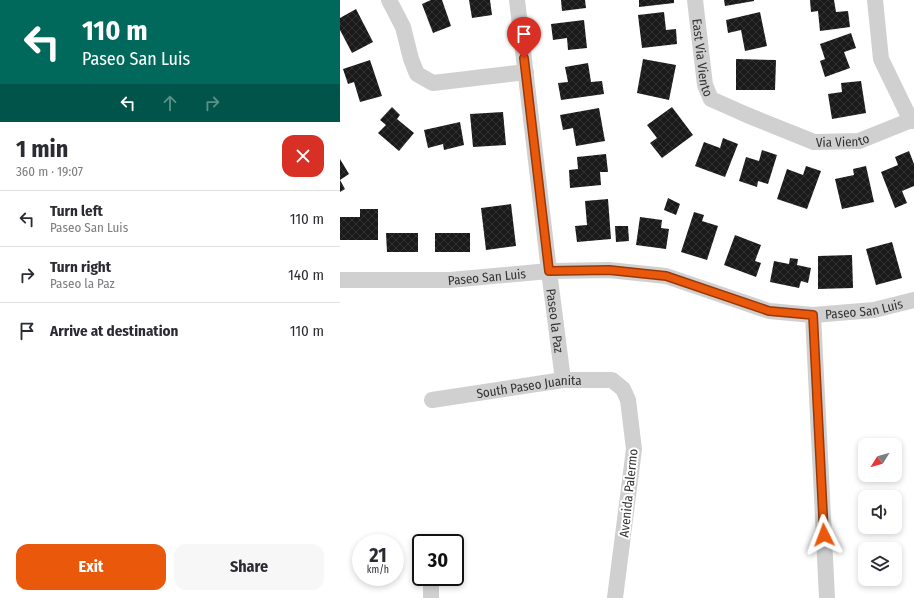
<!DOCTYPE html>
<meta charset="utf-8">
<style>
body{margin:0;font-family:"Fira Sans Condensed",sans-serif;background:#f7f7f7;color:#2b2b33;height:100vh;display:flex;flex-direction:column;font-size:15px;white-space:nowrap}
*{box-sizing:border-box;margin:0}
p{font-size:13px;color:#7c7c81}
.icon{flex:none;width:22px;height:22px;fill:none;stroke:currentColor;stroke-width:2;stroke-linecap:round;stroke-linejoin:round}
.map{position:relative;flex:1;overflow:hidden}
.side{display:flex;flex-direction:column;background:#fff;width:340px}
.side>*{flex:none}
.top-card{background:#00695c;color:#fff;overflow:hidden}
.needle{width:26px;rotate:233deg}
.controls{position:absolute;left:518px;top:438px;display:grid;gap:8px}
.controls a{display:grid;place-items:center;width:44px;height:44px;border-radius:8px;background:#fff;box-shadow:0 2px 6px #0003;font-size:20px}
.speed{position:absolute;left:12px;top:534px;display:flex;gap:8px;font-size:20px;font-weight:700;text-align:center}
.speed>*{display:grid;place-content:center;width:52px;height:52px;border-radius:50%;background:#fff;box-shadow:0 2px 6px #0003;line-height:1}
.speed small{font-size:10px;font-weight:400}
.speed .limit{border:2px solid #111;border-radius:6px;background:#fff;color:#111}
.pin{position:absolute;display:grid;place-items:center;width:34px;height:34px;color:#fff;margin:-41px -17px;border-radius:50% 50% 50% 0;rotate:-45deg;box-shadow:0 0 4px #0007}
.pin .icon{rotate:45deg}
.me{position:absolute;width:44px;margin:-22px;rotate:357deg;stroke-linejoin:round;filter:drop-shadow(0 0 3px #0008)}
.turn{display:flex;align-items:center;gap:14px;height:84px;padding:0 16px;font-size:18px}
.turn .icon{width:52px;height:52px;stroke-width:2.5}
.turn b{display:block;font-size:28px;line-height:34px}
.lanes{display:flex;align-items:center;height:38px;padding:0 16px;background:#0003;justify-content:center;gap:20px;direction:ltr}
.lanes .off{opacity:.35}
.round{display:grid;place-items:center;flex:none;width:42px;height:42px;border-radius:12px;background:#f7f7f7}
.summary{display:flex;align-items:center;justify-content:space-between;height:68px;padding:0 16px}
h1{font-size:24px;font-weight:700;line-height:30px}
.button{display:flex;gap:8px;margin-top:auto;padding:8px 16px}
.button a{flex:1;height:46px;border-radius:12px;background:#ea580c;color:#fff;font-size:16px;font-weight:700;line-height:46px;text-align:center}
.button a+a{background:#f7f7f7;color:#2b2b33}
ul{padding:0;list-style:none}
li{display:flex;align-items:center;gap:12px;height:56px;padding:0 16px;border-top:1px solid #e1e1e2}
li div{flex:1}
li b{display:block;font-size:15px}
li em{font-style:normal}
main{display:flex;flex:1;min-height:0}
.map>svg:first-child{display:block}
.building{fill:url(#building-cross-hatch)}
.lines{fill:none;stroke-linecap:round;stroke-linejoin:round}
.minor{stroke:#d0d0d0;stroke-width:16}
.route-casing{stroke:#983908;stroke-width:10}
.route{stroke:#ea580c;stroke-width:7}
.labels{text-anchor:middle;stroke-width:4;stroke-linejoin:round;paint-order:stroke}
.street-label{font-size:13px;fill:#333;stroke:#fff}
</style>
<main>
<section class="side">
<div class="top-card">
<div class="turn"><svg class="icon" aria-label="left" viewBox="0 0 24 24"><path d="M17 20v-9H6M10 6l-5 5 5 5"/></svg><div><b>110 m</b>Paseo San Luis</div></div>
<div class="lanes"><svg class="icon" aria-label="left" viewBox="0 0 24 24"><path d="M17 20v-9H6M10 6l-5 5 5 5"/></svg><svg class="icon off" aria-label="ahead" viewBox="0 0 24 24"><path d="M12 20V5M6 11l6-6 6 6"/></svg><svg class="icon off" aria-label="right" viewBox="0 0 24 24"><path d="M7 20v-9h11M14 6l5 5-5 5"/></svg></div>
</div>
<div class="summary"><div><h1>1 min</h1><p>360 m · 19:07</p></div><a class="round" style="background:#d93025;color:#fff"><svg class="icon" aria-label="close" viewBox="0 0 24 24"><path d="M6 6l12 12M18 6L6 18"/></svg></a></div>
<ul>
<li><svg class="icon" aria-label="left" viewBox="0 0 24 24"><path d="M17 20v-9H6M10 6l-5 5 5 5"/></svg><div><b>Turn left</b><p>Paseo San Luis</p></div><em>110 m</em></li>
<li><svg class="icon" aria-label="right" viewBox="0 0 24 24"><path d="M7 20v-9h11M14 6l5 5-5 5"/></svg><div><b>Turn right</b><p>Paseo la Paz</p></div><em>140 m</em></li>
<li><svg class="icon" aria-label="arrive" viewBox="0 0 24 24"><path d="M6 21V4h12l-3 4 3 4H6"/></svg><div><b>Arrive at destination</b></div><em>110 m</em></li>
</ul>
<div class="button"><a>Exit</a><a>Share</a></div>
</section>
<div class="map">
<svg width="574" height="598" viewBox="0 0 574 598">
<defs>
<pattern id="building-cross-hatch" width="8" height="8" patternUnits="userSpaceOnUse"><rect width="8" height="8" fill="#1a1a1a"/><path d="M0 0l8 8M0 8l8-8" fill="none" stroke="#333"/></pattern>
</defs>
<rect width="100%" height="100%" fill="#fff"/>
<g class="building">
<polygon points="91,0 102,0 111,26 93,33 82,4"/>
<polygon points="129,0 150,0 152,15 132,18"/>
<polygon points="221,0 245,0 246,8 222,11"/>
<polygon points="299,0 334,0 334,3 299,7"/>
<polygon points="384,0 414,0 414,1 385,6"/>
<polygon points="470,0 494,0 496,12 508,11 510,27 480,31 478,11 471,12"/>
<polygon points="16,9 33,42 12,53 0,30 0,18"/>
<polygon points="324,12 326,30 336,29 337,44 302,48 298,15"/>
<polygon points="420,12 427,46 405,51 401,30 388,33 386,20"/>
<polygon points="244,20 247,48 228,50 227,38 213,40 211,24"/>
<polygon points="511,33 516,48 504,52 510,68 485,77 480,61 485,59 480,44"/>
<polygon points="303,59 336,65 329,100 297,93"/>
<polygon points="396,59 436,60 435,90 396,90"/>
<polygon points="30,60 42,96 20,102 14,82 8,84 3,69"/>
<polygon points="248,63 251,82 262,81 264,94 221,100 218,83 228,82 225,67"/>
<polygon points="521,81 526,113 492,119 488,94 502,92 501,83"/>
<polygon points="52,107 60,115 57,119 74,133 59,151 38,133 46,125 40,120"/>
<polygon points="332,107 353,135 322,158 310,143 317,138 307,125"/>
<polygon points="259,108 265,141 236,146 233,128 223,130 220,115"/>
<polygon points="163,112 166,145 133,147 130,114"/>
<polygon points="120,122 124,145 104,150 103,144 88,148 84,130"/>
<polygon points="383,138 398,144 385,177 355,166 364,142 380,148"/>
<polygon points="422,150 437,155 428,184 418,181 417,187 399,181 406,157 419,161"/>
<polygon points="569,151 574,164 574,186 562,191 567,203 555,208 541,172 558,165 555,157"/>
<polygon points="266,154 268,172 260,172 261,185 230,188 229,170 238,169 237,157"/>
<polygon points="0,159 9,174 0,180"/>
<polygon points="466,166 481,171 467,209 437,199 447,169 463,175"/>
<polygon points="526,166 534,202 502,209 495,179 514,175 513,169"/>
<polygon points="0,180 5,189 0,192"/>
<polygon points="328,198 340,204 336,215 324,210"/>
<polygon points="268,199 271,239 237,242 235,226 247,225 245,201"/>
<polygon points="171,204 176,246 146,250 141,208"/>
<polygon points="20,209 38,209 38,240 0,240 0,217 20,217"/>
<polygon points="354,212 364,215 362,221 378,226 367,260 341,252"/>
<polygon points="300,217 322,220 321,228 329,229 326,249 296,245"/>
<polygon points="275,226 288,226 289,241 276,242"/>
<polygon points="46,233 78,233 78,252 47,252"/>
<rect x="95" y="233" width="35" height="19"/>
<polygon points="395,235 421,245 415,261 421,263 416,277 384,265"/>
<polygon points="552,242 562,278 536,285 526,249"/>
<polygon points="512,255 513,288 478,289 478,256"/>
<polygon points="450,258 458,259 457,265 471,268 468,283 461,281 459,288 430,282 434,261 449,264"/>
</g>
<g class="lines">
<g class="minor">
<polyline points="49,0 63,27 71,59 77,74 93,83 186,72"/>
<path id="s1" d="M 177,0 L 209,271 L 223,380"/>
<path id="s2" d="M 355,0 L 365,85 L 371,99 L 407,115 L 474,142 L 519,141 L 574,119"/>
<polyline points="535,0 541,59 571,121"/>
<path id="s3" d="M 0,280 L 110,280 L 209,271 L 269,270 L 326,276 L 429,311 L 473,315 L 534,310 L 574,300"/>
<polyline points="473,315 487,598"/>
<path id="s4" d="M 92,400 L 223,380 L 272,380 L 283,389 L 288,400 L 294,449 L 275,598"/>
<polyline points="91,598 91,577"/>
</g>
</g>
<g class="lines">
<defs>
<polyline id="route" points="184,58 209,271 269,270 326,276 429,311 473,315 484,535"/>
</defs>
<use href="#route" class="route-casing"/>
<use href="#route" class="route"/>
</g>
<g class="labels">
<g class="street-label">
<text dy="5" stroke="none"><textPath href="#s2" startOffset="58">East Via Viento</textPath></text>
<text dy="5" stroke="none"><textPath href="#s2" startOffset="241">Via Viento</textPath></text>
<text dy="5" stroke="none"><textPath href="#s3" startOffset="147">Paseo San Luis</textPath></text>
<text dy="5" stroke="none"><textPath href="#s3" startOffset="531">Paseo San Luis</textPath></text>
<text dy="5" stroke="none"><textPath href="#s1" startOffset="323">Paseo la Paz</textPath></text>
<text dy="5" stroke="none"><textPath href="#s4" startOffset="98">South Paseo Juanita</textPath></text>
<text transform="translate(288 493) rotate(-84)" y="5">Avenida Palermo</text>
</g>
</g>
</svg>
<div class="controls">
<a><svg class="needle" viewBox="-14 -14 28 28"><path d="M0-13l5 13h-10z" fill="#e53935"/><path d="M0 13l5-13h-10z" fill="#7c7c81"/></svg></a>
<a><svg class="icon" aria-label="sound" viewBox="0 0 24 24"><path d="M4 9h4l5-4v14l-5-4H4zM17 9q2 3 0 6"/></svg></a>
<a><svg class="icon" aria-label="layers" viewBox="0 0 24 24"><path d="M12 4l9 5-9 5-9-5zM3 14l9 5 9-5"/></svg></a>
</div>
<div class="speed"><div>21<small>km/h</small></div><div class="limit">30</div></div>
<div class="pin" style="left:184px;top:58px;background:#d93025"><svg class="icon" aria-label="arrive" viewBox="0 0 24 24"><path d="M6 21V4h12l-3 4 3 4H6"/></svg></div>
<svg class="me" style="left:484px;top:535px" viewBox="-20 -20 40 40"><path d="M0-17L14 15 0 8-14 15z" fill="#ea580c" stroke="#fff" stroke-width="4"/></svg>
</div>
</main>
